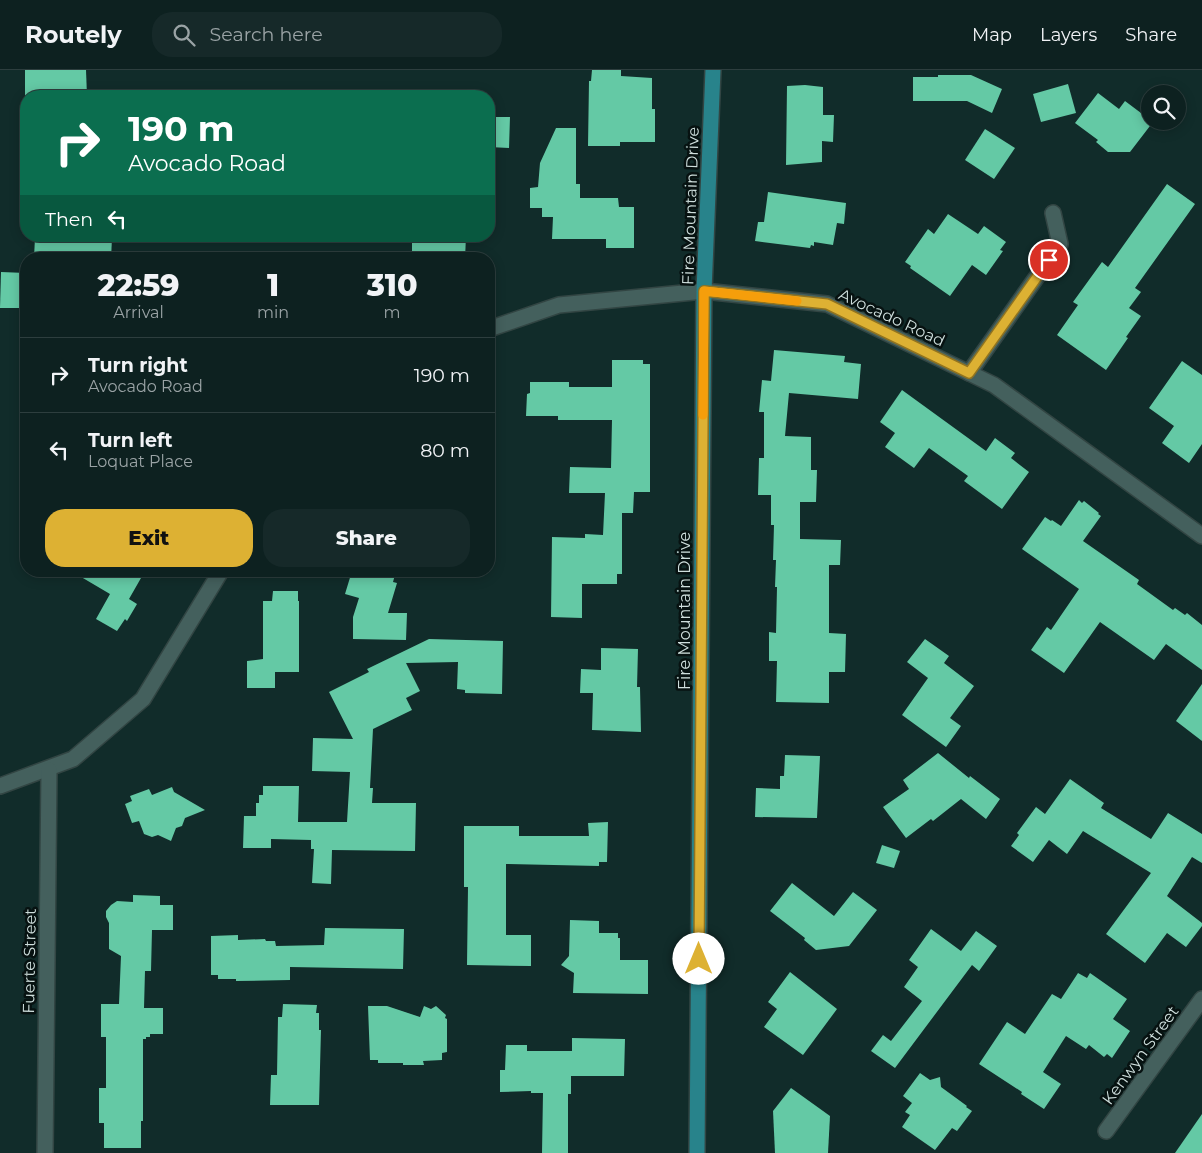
<!DOCTYPE html>
<style>
body{margin:0;font-family:Montserrat,sans-serif;background:#162929;color:#f1f3f6;height:100vh;display:flex;flex-direction:column;font-size:19px;white-space:nowrap}
*{box-sizing:border-box;margin:0}
p{font-size:16px;color:#9aa3a5}
.icon{flex:none;width:28px;height:28px;fill:none;stroke:currentColor;stroke-width:2;stroke-linecap:round;stroke-linejoin:round}
.map{position:relative;flex:1;overflow:hidden}
.side{position:absolute;left:20px;top:182px;width:475px;height:325px;display:flex;flex-direction:column;background:#0d2120;border-radius:20px;box-shadow:0 2px 12px #0003,0 0 0 1px #2d3e3e}
.side>*{flex:none}
.hud{position:absolute;left:20px;top:20px;width:475px;height:152px;border-radius:20px;box-shadow:0 2px 12px #0003,0 0 0 1px #2d3e3e;background:#0b6e4f;color:#fff;overflow:hidden}
.fabs{position:absolute;left:1141px;top:15px;display:grid;gap:10px}
.fabs a{display:grid;place-items:center;width:45px;height:45px;border-radius:50%;background:#0d2120;box-shadow:0 2px 12px #0003,0 0 0 1px #2d3e3e;font-size:25px}
.pin{position:absolute;display:grid;place-items:center;width:42px;height:42px;color:#fff;margin:-21px;border:2px solid #fff;border-radius:50%;box-shadow:0 1px 5px #0007}
.me{position:absolute;width:55px;margin:-28px;rotate:0deg;stroke-linejoin:round;filter:drop-shadow(0 0 4px #0008)}
.turn{display:flex;align-items:center;gap:18px;height:105px;padding:0 25px;font-size:22px}
.turn .icon{width:65px;height:65px;stroke-width:2.5}
.turn b{display:block;font-size:35px;line-height:42px}
.then{display:flex;align-items:center;height:48px;padding:0 25px;background:#0003;gap:10px;font-size:19px}
.eta{display:flex;justify-content:space-evenly;align-items:center;height:85px;text-align:center}
.eta b{font-size:30px;font-weight:800;line-height:35px}
.primary-button{display:flex;gap:10px;margin-top:auto;padding:10px 25px}
.primary-button a{flex:1;height:58px;border-radius:20px;background:#ddb133;color:#111;font-size:20px;font-weight:800;line-height:58px;text-align:center}
.primary-button a+a{background:#162929;color:#f1f3f6}
ul{padding:0;list-style:none}
li{display:flex;align-items:center;gap:15px;height:75px;padding:0 25px;border-top:1px solid #2d3e3e}
li div{flex:1}
li b{display:block;font-size:19px}
li em{font-style:normal}
header{display:flex;align-items:center;gap:30px;box-sizing:border-box;height:70px;padding:0 25px;background:#0d2120;border-bottom:1px solid #2d3e3e}
header strong{font-size:24px}
nav{display:flex;gap:28px;margin-inline-start:auto;font-size:18px}
.search{width:350px;height:45px;background:#162929;display:flex;align-items:center;gap:12px;box-sizing:border-box;padding:0 18px;border-radius:20px;color:#9aa3a5;font-size:19px}
.map>svg:first-child{display:block}
.building{fill:#64c9a5}
.lines{fill:none;stroke-linecap:round;stroke-linejoin:round}
.minor-casing{stroke:#324543;stroke-width:18}
.major-casing{stroke:#324543;stroke-width:18}
.minor{stroke:#44605d;stroke-width:15}
.major{stroke:#28838b;stroke-width:15}
.route-casing{stroke:#907321;stroke-width:12}
.route{stroke:#ddb133;stroke-width:9}
.slow{stroke:#f59e0b;stroke-width:9}
.labels{text-anchor:middle;stroke-width:5;stroke-linejoin:round;paint-order:stroke}
.street-label{font-size:16px;fill:#cfdfdd;stroke:#071211}
</style>
<header>
<strong>Routely</strong>
<div class="search"><svg class="icon" aria-label="search" viewBox="0 0 24 24"><circle cx="10" cy="10" r="6"/><path d="M15 15l6 6"/></svg>Search here</div>
<nav><a>Map</a><a>Layers</a><a>Share</a></nav>
</header>
<div class="map">
<svg width="1202" height="1083" viewBox="0 0 1202 1083">
<rect width="100%" height="100%" fill="#112c2a"/>
<g class="building">
<polygon points="25,0 86,0 87,26 25,26"/>
<polygon points="592,0 621,0 621,6 652,8 652,39 655,39 655,72 620,72 620,76 588,76 589,11 591,11"/>
<polygon points="938,5 971,5 1002,19 992,43 967,31 913,31 913,7 938,7"/>
<polygon points="1068,14 1076,43 1041,52 1033,24"/>
<polygon points="805,15 823,17 823,45 834,45 833,72 822,71 822,92 786,95 787,16"/>
<polygon points="1098,23 1119,39 1125,31 1153,52 1130,82 1108,82 1096,72 1098,70 1075,53"/>
<polygon points="489,47 510,47 509,78 489,77"/>
<polygon points="556,58 576,58 576,114 580,114 580,128 618,128 619,137 634,137 634,178 606,178 606,169 552,169 553,147 542,147 542,138 530,138 530,118 538,117 540,93"/>
<polygon points="985,59 1015,78 994,109 965,90"/>
<polygon points="1167,114 1195,134 1135,218 1141,222 1129,238 1141,246 1126,267 1128,268 1106,300 1057,265 1078,235 1073,232 1102,192 1108,197"/>
<polygon points="768,122 846,133 844,154 837,153 833,175 814,172 814,176 811,175 810,178 755,171 758,152 764,152"/>
<polygon points="948,144 978,164 984,156 1006,172 1000,180 1003,181 986,205 972,195 950,226 910,198 911,196 905,192 928,159 934,164"/>
<polygon points="412,166 466,166 465,189 412,188"/>
<polygon points="35,167 112,168 111,189 34,189"/>
<polygon points="1,202 26,203 26,238 0,238"/>
<polygon points="774,280 845,286 844,292 861,294 858,329 789,323 785,366 811,367 811,400 817,400 816,432 800,432 800,469 841,470 840,495 829,495 829,563 846,564 845,602 829,602 829,633 776,632 777,591 769,591 769,562 776,563 777,517 775,517 776,490 773,490 774,455 771,455 771,425 758,425 759,388 764,388 764,342 759,342 762,310 771,311"/>
<polygon points="612,290 643,290 643,294 650,294 650,422 634,422 633,443 622,443 622,504 617,504 617,514 582,514 582,548 551,547 552,467 585,468 585,464 603,465 605,423 569,423 570,397 611,398 612,350 558,350 558,346 526,346 527,324 530,323 530,312 569,312 569,317 612,317"/>
<polygon points="1182,291 1202,305 1202,374 1189,393 1162,373 1174,356 1149,338"/>
<polygon points="902,320 986,381 995,368 1015,383 1011,388 1029,402 1002,439 964,411 968,406 929,378 914,398 885,377 895,363 880,352"/>
<polygon points="1079,430 1082,433 1084,431 1099,443 1098,444 1101,446 1083,471 1139,510 1137,514 1173,540 1175,538 1185,545 1187,543 1202,555 1202,600 1166,574 1154,590 1100,552 1064,603 1031,580 1047,557 1051,560 1079,519 1022,479 1045,447 1051,451 1052,450 1061,456"/>
<polygon points="71,501 145,501 129,529 137,534 127,551 125,549 117,561 96,549 110,524"/>
<polygon points="352,501 396,501 393,512 397,513 388,543 407,543 406,570 353,569 353,547 359,528 345,524"/>
<polygon points="273,521 298,521 298,531 299,531 299,602 275,602 275,618 247,618 247,591 263,589 263,531 272,531"/>
<polygon points="429,569 503,571 502,624 465,623 465,620 457,619 458,592 406,593 420,621 406,628 412,640 373,659 370,718 373,718 372,733 416,733 415,781 332,780 331,814 312,813 314,779 311,779 311,770 271,769 271,778 243,778 244,746 256,746 256,733 259,733 259,725 263,725 263,716 299,716 298,752 347,752 350,702 312,701 313,668 353,669 329,622 369,602 367,599"/>
<polygon points="925,569 949,586 944,593 974,616 950,648 961,656 946,677 902,645 928,608 907,592"/>
<polygon points="601,578 638,579 637,617 640,617 641,662 592,660 593,623 580,623 581,599 601,600"/>
<polygon points="1202,614 1202,671 1176,651"/>
<polygon points="938,683 969,708 970,706 1000,729 986,749 961,729 933,751 931,749 906,768 883,737 909,719 903,710"/>
<polygon points="785,685 820,686 817,748 755,747 756,718 780,719 780,706 784,706"/>
<polygon points="1070,709 1104,733 1101,738 1151,769 1168,743 1202,764 1202,793 1192,787 1167,826 1202,853 1202,856 1186,877 1167,863 1145,893 1106,864 1151,803 1083,761 1067,784 1049,770 1033,792 1011,776 1019,765 1017,763 1036,737 1045,744"/>
<polygon points="172,717 174,722 205,740 185,748 182,756 176,758 171,771 158,765 152,767 144,764 139,751 132,753 125,734 132,731 130,726 149,719 152,725"/>
<polygon points="608,752 607,792 599,792 599,796 506,794 506,865 531,865 531,896 467,895 468,817 464,817 464,756 519,756 519,766 589,766 588,753"/>
<polygon points="882,775 900,781 894,798 876,793"/>
<polygon points="792,813 834,846 853,822 877,840 849,876 816,880 804,870 805,868 770,841"/>
<polygon points="133,825 160,826 160,835 173,835 173,860 152,860 151,901 145,901 144,938 163,938 163,964 150,964 150,967 146,967 146,969 143,969 143,1051 141,1051 141,1078 104,1078 104,1053 99,1053 99,1018 106,1018 106,967 101,967 101,934 119,934 121,886 109,879 109,853 106,847 106,841 111,835 117,831 133,832"/>
<polygon points="570,850 599,851 599,863 618,863 618,868 620,868 620,890 648,890 648,924 573,923 574,903 561,895 569,886"/>
<polygon points="325,858 404,859 403,899 290,897 290,910 236,911 236,909 218,909 218,905 211,905 211,866 238,865 238,870 265,869 266,871 275,871 276,876 324,875"/>
<polygon points="931,859 961,881 976,861 997,876 979,901 972,895 895,998 871,981 883,965 891,971 922,931 904,917 918,897 909,890"/>
<polygon points="790,902 837,939 803,985 764,957 777,939 768,932"/>
<polygon points="1078,903 1087,908 1090,903 1127,929 1113,949 1130,961 1112,988 1107,984 1104,987 1089,975 1086,979 1066,966 1043,1002 1061,1014 1044,1039 1021,1024 1022,1022 979,994 1007,952 1025,964 1052,924 1061,929"/>
<polygon points="283,934 317,935 316,943 319,943 319,960 321,960 319,1035 270,1035 271,1005 277,1005 278,947 282,947"/>
<polygon points="368,936 387,936 420,947 424,936 431,939 436,936 446,945 445,948 447,949 447,982 442,983 442,990 423,991 424,995 403,995 403,993 378,993 378,990 370,990"/>
<polygon points="572,968 625,969 624,1006 571,1006 571,1024 568,1024 568,1083 542,1083 543,1023 531,1023 531,1021 500,1022 500,1000 505,1000 506,975 527,975 527,981 572,981"/>
<polygon points="920,1003 930,1010 940,1007 941,1017 967,1036 966,1037 972,1041 957,1061 952,1058 935,1080 902,1057 910,1045 905,1042 912,1033 903,1026"/>
<polygon points="791,1018 830,1046 828,1083 775,1083 773,1041"/>
<polygon points="1202,1044 1202,1083 1175,1083"/>
</g>
<g class="lines">
<defs>
<g id="minor">
<polyline points="489,259 559,235 704,221 827,234 994,315 1202,466"/>
<polyline points="969,303 1060,174 1053,143"/>
<polyline points="0,716 73,689 143,629 221,501"/>
<polyline points="1106,1061 1202,929"/>
<polyline points="45,1083 49,700"/>
</g>
<polyline id="major" points="697,1083 704,221 713,0"/>
</defs>
<use href="#minor" class="minor-casing"/>
<use href="#major" class="major-casing"/>
<use href="#minor" class="minor"/>
<use href="#major" class="major"/>
</g>
<g class="lines">
<defs>
<polyline id="route" points="699,889 704,221 827,234 969,303 1049,190"/>
</defs>
<use href="#route" class="route-casing"/>
<use href="#route" class="route"/>
<polyline class="slow" points="703,345 704,221 797,231"/>
</g>
<g class="labels">
<g class="street-label">
<text transform="translate(690 136) rotate(-88)" y="6">Fire Mountain Drive</text>
<text transform="translate(892 247) rotate(25)" y="6">Avocado Road</text>
<text transform="translate(684 541) rotate(-90)" y="6">Fire Mountain Drive</text>
<text transform="translate(29 891) rotate(-89)" y="6">Fuerte Street</text>
<text transform="translate(1140 985) rotate(-54)" y="6">Kenwyn Street</text>
</g>
</g>
</svg>
<div class="fabs">
<a><svg class="icon" aria-label="search" viewBox="0 0 24 24"><circle cx="10" cy="10" r="6"/><path d="M15 15l6 6"/></svg></a>
</div>
<div class="pin" style="left:1049px;top:190px;background:#d93025"><svg class="icon" aria-label="arrive" viewBox="0 0 24 24"><path d="M6 21V4h12l-3 4 3 4H6"/></svg></div>
<svg class="me" style="left:699px;top:889px" viewBox="-20 -20 40 40"><circle r="19" fill="#fff"/><path d="M0-13L10 11 0 6-10 11z" fill="#ddb133"/></svg>
<div class="hud">
<div class="turn"><svg class="icon" aria-label="right" viewBox="0 0 24 24"><path d="M7 20v-9h11M14 6l5 5-5 5"/></svg><div><b>190 m</b>Avocado Road</div></div>
<div class="then">Then<svg class="icon" aria-label="left" viewBox="0 0 24 24"><path d="M17 20v-9H6M10 6l-5 5 5 5"/></svg></div>
</div>
<section class="side">
<div class="eta">
<div><b>22:59</b><p>Arrival</p></div>
<div><b>1</b><p>min</p></div>
<div><b>310</b><p>m</p></div>
</div>
<ul>
<li><svg class="icon" aria-label="right" viewBox="0 0 24 24"><path d="M7 20v-9h11M14 6l5 5-5 5"/></svg><div><b>Turn right</b><p>Avocado Road</p></div><em>190 m</em></li>
<li><svg class="icon" aria-label="left" viewBox="0 0 24 24"><path d="M17 20v-9H6M10 6l-5 5 5 5"/></svg><div><b>Turn left</b><p>Loquat Place</p></div><em>80 m</em></li>
</ul>
<div class="primary-button"><a>Exit</a><a>Share</a></div>
</section>
</div>
